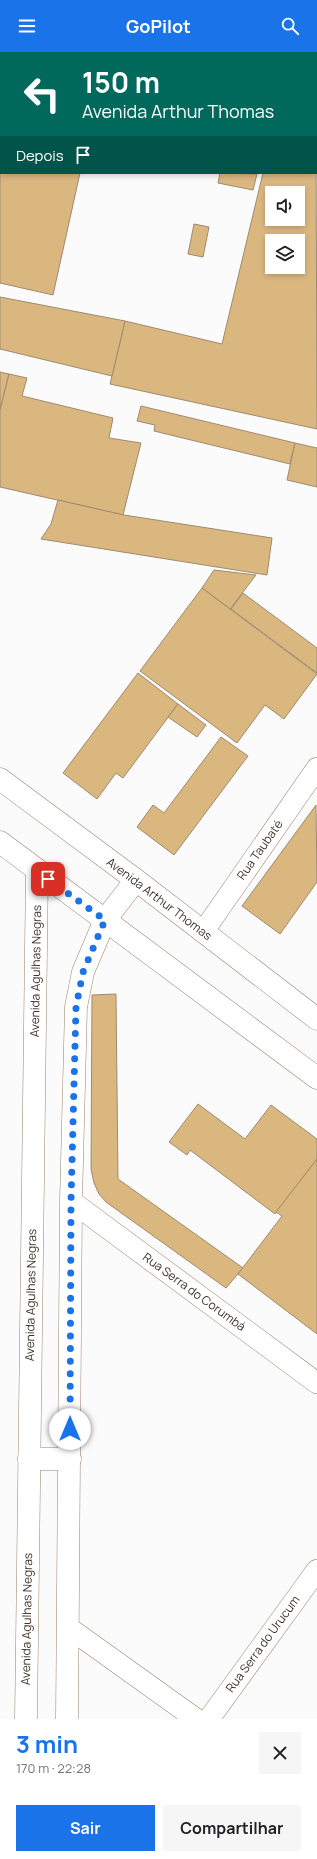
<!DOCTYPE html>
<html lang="pt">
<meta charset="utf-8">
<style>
body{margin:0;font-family:Manrope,sans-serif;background:#f6f6f6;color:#202124;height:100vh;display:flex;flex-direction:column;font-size:15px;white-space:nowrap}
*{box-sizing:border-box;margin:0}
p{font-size:13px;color:#757577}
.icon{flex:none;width:22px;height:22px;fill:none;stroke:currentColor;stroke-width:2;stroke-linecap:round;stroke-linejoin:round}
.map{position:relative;height:1667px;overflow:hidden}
.drawer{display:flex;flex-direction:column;background:#fff;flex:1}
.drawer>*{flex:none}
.hud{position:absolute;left:0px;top:0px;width:317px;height:122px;box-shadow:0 2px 6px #0003;background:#00695c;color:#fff;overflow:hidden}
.tools{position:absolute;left:265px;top:134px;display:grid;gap:8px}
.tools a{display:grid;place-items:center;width:40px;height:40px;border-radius:0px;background:#fff;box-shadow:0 2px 6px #0003;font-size:20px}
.pin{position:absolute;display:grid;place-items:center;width:34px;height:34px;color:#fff;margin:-17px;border-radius:8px;box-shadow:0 2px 6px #0006}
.me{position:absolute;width:44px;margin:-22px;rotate:0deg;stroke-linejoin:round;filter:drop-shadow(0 0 3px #0008)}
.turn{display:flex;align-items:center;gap:14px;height:84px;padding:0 16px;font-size:18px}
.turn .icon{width:52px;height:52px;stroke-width:2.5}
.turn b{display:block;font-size:28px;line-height:34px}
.then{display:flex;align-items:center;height:38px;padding:0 16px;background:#0003;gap:8px;font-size:15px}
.round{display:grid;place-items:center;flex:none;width:42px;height:42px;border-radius:0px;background:#f6f6f6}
.head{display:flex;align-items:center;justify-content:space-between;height:68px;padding:0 16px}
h1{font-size:24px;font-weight:700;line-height:30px;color:#1a73e8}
.cta{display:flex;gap:8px;margin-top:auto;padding:8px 16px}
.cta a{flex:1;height:46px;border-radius:0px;background:#1a73e8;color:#fff;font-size:16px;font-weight:700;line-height:46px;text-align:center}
.cta a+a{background:#f6f6f6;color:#202124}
header{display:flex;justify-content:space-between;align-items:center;height:52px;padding:0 16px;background:#1a73e8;color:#fff;font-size:18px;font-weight:700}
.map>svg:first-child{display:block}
.building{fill:#dbb780;stroke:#9e8a6d;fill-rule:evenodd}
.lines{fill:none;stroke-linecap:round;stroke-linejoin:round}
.minor-casing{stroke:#9b8169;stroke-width:22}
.tertiary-casing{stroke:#9b8169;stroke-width:23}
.secondary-casing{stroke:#9b8169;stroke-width:23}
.minor{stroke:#fff;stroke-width:21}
.tertiary{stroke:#fff;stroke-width:22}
.secondary{stroke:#fff;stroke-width:22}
.route{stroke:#1a73e8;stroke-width:7;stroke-dasharray:0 12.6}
.labels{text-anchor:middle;stroke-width:4;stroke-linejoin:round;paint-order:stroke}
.street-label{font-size:12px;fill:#3e3328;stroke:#fff}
</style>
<header><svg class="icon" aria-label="menu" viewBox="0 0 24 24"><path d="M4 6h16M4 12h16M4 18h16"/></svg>GoPilot<svg class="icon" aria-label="search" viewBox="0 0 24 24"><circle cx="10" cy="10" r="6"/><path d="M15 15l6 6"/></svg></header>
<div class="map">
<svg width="317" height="1667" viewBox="0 0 317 1667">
<rect width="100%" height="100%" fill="#fbfbfb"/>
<g class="building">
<polygon points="95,0 139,0 139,1"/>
<polygon points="223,0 295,0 222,1"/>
<polygon points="0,24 1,121 80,121 53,243 0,231"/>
<path d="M 316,79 L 317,377 L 110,332 L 125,269 L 222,292 L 263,121 L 316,121 ZM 272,141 L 298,141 L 298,167 L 272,167 ZM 272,189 L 298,189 L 298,215 L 272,215 Z"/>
<polygon points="220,121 257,122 253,138 218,131"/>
<polygon points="194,172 209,175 203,205 188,202"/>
<polygon points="0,245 125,269 112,324 0,297"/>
<polygon points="0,320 9,322 0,358"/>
<polygon points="9,322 27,326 22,344 113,366 109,386 141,391 123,463 0,435 0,358"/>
<polygon points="141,354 295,391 290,412 154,379 155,373 137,369"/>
<polygon points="295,391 317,396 317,435 287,428"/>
<polygon points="58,448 124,463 272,486 267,523 41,487 51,472"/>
<polygon points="214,518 256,523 230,557 202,536"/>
<polygon points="202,536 317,622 284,667 265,653 237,691 140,619"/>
<polygon points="243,541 317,596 317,621 231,557"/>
<polygon points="138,621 178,652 123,726 116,721 97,747 63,721"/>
<polygon points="178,652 206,673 197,685 168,665"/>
<polygon points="221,685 248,704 174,803 137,775 153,753 164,761"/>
<polygon points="316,753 317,830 280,882 242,854"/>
<polygon points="116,942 118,1127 243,1216 226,1236 106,1150 99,1142 94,1131 91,1117 92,943"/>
<polygon points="198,1052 245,1087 271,1053 317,1087 317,1107 275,1162 190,1098 187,1103 169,1090"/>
<polygon points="317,1107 317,1282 238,1222 282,1164 276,1160"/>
</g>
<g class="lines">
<defs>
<g id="minor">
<polyline points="203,880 317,716"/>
<polyline points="71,1149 317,1331"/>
<polyline points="69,1576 196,1667"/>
<polyline points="209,1667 317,1518"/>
</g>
<g id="tertiary">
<polyline points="29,1407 70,1407"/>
<polyline points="26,1667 37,819"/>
<polyline points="67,1667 71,1149 76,955 83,920 105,868"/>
</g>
<g id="secondary">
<polyline points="0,727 136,828 317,967"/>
<polyline points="0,790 317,1026"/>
<polyline points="105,868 136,828"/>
</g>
</defs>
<use href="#minor" class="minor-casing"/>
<use href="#tertiary" class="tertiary-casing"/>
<use href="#secondary" class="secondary-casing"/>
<use href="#minor" class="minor"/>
<use href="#tertiary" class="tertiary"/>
<use href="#secondary" class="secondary"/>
</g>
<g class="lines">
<polyline class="route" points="48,827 105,868 83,920 76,955 71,1149 70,1377"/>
</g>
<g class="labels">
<g class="street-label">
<text transform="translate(260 798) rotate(-55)" y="4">Rua Taubaté</text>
<text transform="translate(159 847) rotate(37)" y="4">Avenida Arthur Thomas</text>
<text transform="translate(36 919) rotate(-89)" y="4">Avenida Agulhas Negras</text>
<text transform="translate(194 1240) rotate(36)" y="4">Rua Serra do Corumbá</text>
<text transform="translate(31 1243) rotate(-89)" y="4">Avenida Agulhas Negras</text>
<text transform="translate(27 1567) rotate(-89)" y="4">Avenida Agulhas Negras</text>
<text transform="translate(263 1592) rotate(-54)" y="4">Rua Serra do Urucum</text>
</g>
</g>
</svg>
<div class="tools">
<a><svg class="icon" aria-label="sound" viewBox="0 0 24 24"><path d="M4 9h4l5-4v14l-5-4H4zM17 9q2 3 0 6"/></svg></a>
<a><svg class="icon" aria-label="layers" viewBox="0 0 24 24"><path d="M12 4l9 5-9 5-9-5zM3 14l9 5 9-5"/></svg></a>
</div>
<div class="pin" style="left:48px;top:827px;background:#d93025"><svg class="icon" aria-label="arrive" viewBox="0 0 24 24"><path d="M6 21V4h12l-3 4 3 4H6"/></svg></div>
<svg class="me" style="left:70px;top:1377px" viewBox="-20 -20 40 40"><circle r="19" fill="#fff"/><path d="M0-13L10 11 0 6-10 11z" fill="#1a73e8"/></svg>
<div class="hud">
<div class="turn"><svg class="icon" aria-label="left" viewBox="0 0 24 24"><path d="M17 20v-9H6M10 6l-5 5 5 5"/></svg><div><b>150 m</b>Avenida Arthur Thomas</div></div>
<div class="then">Depois<svg class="icon" aria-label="arrive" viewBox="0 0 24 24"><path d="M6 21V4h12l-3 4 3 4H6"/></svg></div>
</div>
</div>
<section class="drawer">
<div class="head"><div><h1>3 min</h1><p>170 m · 22:28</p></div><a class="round"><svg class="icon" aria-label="close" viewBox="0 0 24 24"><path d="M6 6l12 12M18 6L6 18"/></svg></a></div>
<div class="cta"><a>Sair</a><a>Compartilhar</a></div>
</section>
